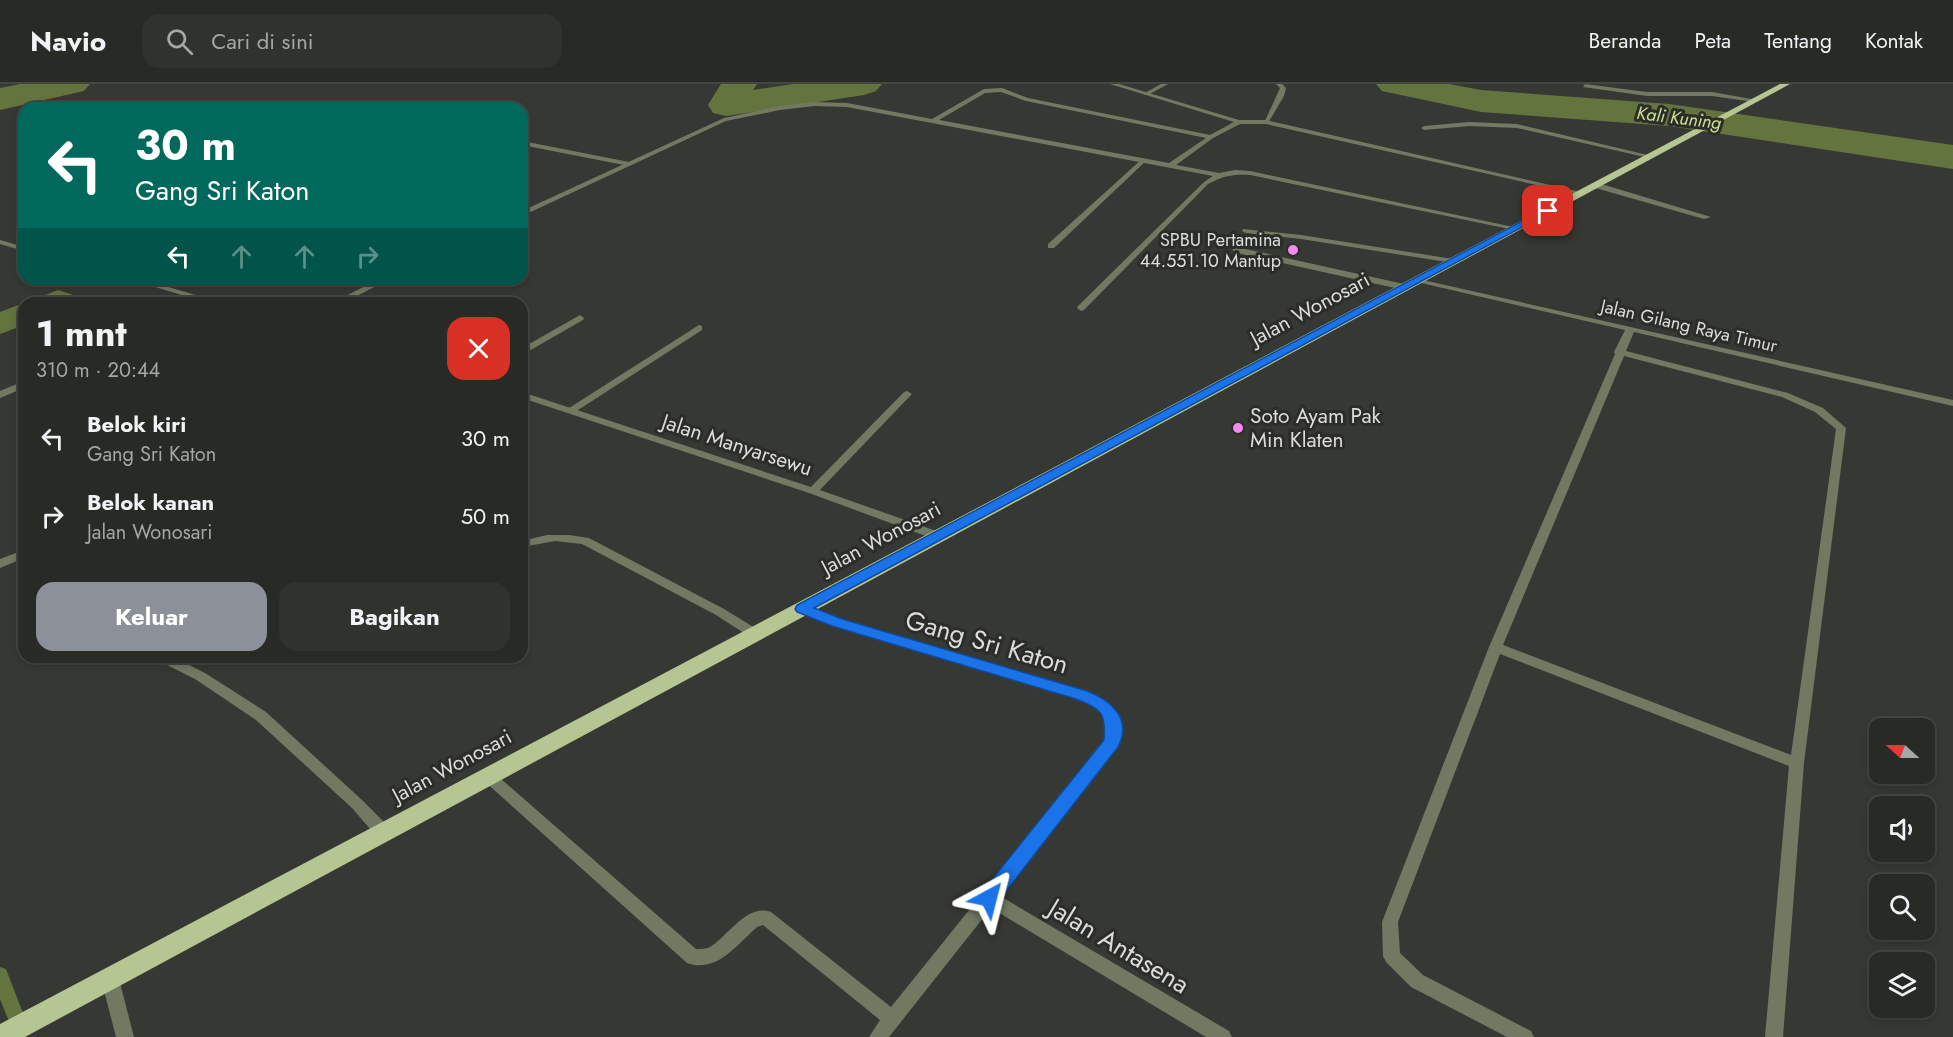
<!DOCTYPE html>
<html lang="id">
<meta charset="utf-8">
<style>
body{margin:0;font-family:Jost,sans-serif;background:#30322e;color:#f1f3f6;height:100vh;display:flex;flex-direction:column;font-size:22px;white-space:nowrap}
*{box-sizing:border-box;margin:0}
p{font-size:20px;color:#a5a7a7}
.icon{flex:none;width:33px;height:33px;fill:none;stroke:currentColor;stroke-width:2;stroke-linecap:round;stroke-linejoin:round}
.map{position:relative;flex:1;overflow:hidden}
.details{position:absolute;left:18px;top:213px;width:510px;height:366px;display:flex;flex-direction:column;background:#282a26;border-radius:18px;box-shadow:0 3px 9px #0003,0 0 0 2px #444643}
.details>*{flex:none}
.hud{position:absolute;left:18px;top:18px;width:510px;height:183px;border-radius:18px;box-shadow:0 3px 9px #0003,0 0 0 2px #444643;background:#00695c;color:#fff;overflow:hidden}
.needle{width:39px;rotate:291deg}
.tools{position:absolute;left:1869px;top:634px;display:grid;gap:12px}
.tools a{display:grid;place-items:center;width:66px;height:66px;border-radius:12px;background:#282a26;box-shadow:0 3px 9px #0003,0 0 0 2px #444643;font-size:30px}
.pin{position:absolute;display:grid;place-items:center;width:51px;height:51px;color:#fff;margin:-26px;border-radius:12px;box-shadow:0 3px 9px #0006}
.me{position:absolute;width:66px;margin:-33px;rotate:38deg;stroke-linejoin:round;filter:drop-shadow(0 0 4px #0008)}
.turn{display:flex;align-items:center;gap:21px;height:126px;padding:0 18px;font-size:27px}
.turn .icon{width:78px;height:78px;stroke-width:2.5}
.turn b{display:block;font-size:42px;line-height:51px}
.lanes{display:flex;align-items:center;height:57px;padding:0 18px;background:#0003;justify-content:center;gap:30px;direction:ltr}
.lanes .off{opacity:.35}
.round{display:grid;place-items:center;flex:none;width:63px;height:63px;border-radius:18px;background:#30322e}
.head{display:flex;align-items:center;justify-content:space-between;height:102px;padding:0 18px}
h1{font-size:36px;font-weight:700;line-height:45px}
.primary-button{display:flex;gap:12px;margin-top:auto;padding:12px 18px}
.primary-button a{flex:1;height:69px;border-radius:18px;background:#8c9099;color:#fff;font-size:24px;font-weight:700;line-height:69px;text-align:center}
.primary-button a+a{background:#30322e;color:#f1f3f6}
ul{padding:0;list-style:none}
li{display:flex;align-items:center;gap:18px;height:78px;padding:0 18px}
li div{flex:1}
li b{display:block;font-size:22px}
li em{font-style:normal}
header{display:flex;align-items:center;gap:36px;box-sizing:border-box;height:84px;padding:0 30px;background:#282a26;border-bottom:2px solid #444643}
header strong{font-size:28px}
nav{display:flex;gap:33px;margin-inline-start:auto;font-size:21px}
.search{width:420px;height:54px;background:#30322e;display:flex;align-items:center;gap:15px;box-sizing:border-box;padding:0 21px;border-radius:18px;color:#a5a7a7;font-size:22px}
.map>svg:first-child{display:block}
.water{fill:#64743f}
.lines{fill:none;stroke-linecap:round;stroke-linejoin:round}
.stream{fill:#64743f;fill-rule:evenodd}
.river{fill:#64743f;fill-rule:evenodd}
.service{fill:#717962;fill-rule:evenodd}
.minor{fill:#717962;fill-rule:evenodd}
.trunk{fill:#b5c692;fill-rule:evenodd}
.route{fill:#1a73e8;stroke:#114b97;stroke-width:1.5}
.poi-dot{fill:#f38af2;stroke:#2c2d29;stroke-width:2}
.labels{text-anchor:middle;stroke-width:6;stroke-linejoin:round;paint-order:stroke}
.far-water-label{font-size:18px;font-style:italic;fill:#c9e392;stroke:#2c2d29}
.far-poi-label{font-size:18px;fill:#dcddda;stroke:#2c2d29;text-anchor:end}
.far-street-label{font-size:18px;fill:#dcddda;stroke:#2c2d29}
.street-label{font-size:21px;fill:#dcddda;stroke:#2c2d29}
.poi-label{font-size:21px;fill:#dcddda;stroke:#2c2d29;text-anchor:start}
.near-street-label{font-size:26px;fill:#dcddda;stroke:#2c2d29}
</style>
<header>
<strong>Navio</strong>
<div class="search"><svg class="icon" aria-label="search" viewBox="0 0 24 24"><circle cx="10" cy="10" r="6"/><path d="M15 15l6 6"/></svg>Cari di sini</div>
<nav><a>Beranda</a><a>Peta</a><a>Tentang</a><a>Kontak</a></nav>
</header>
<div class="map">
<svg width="1953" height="953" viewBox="0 0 1953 953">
<rect width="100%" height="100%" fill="#363833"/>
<g class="water">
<polygon points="58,206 86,215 77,219 25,219"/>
<polygon points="24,219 24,241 0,250 0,228"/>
</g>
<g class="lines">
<polygon class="stream" points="0,883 6,885 23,929 20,935 14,938 8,935 0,915"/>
<g class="river">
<polygon points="20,0 90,0 84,7 0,26 0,4"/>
<polygon points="721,0 757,0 753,6 793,0 882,0 876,7 864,11 726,32 713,29 708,21"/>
<polygon points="1376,0 1449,0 1481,6 1669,20 1953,61 1953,85 1669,42 1481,28 1382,7"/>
</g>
<g class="service">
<polygon points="1161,0 1168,0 1148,11 1143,10"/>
<polygon points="1276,0 1282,0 1286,4 1284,12 1268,39 1264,39 1280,4"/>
<polygon points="1585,0 1647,8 1712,8 1757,16 1754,18 1712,12 1647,12 1583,3"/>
<polygon points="328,21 337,23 338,24 326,24"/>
<polygon points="1469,38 1517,40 1652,72 1649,74 1517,44 1469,42 1424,46 1421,44 1424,42"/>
<polygon points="522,57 629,78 632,80 629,82 522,61"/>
<polygon points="1142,75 1147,76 1054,164 1048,164 1048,160"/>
<polygon points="1243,145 1301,151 1453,175 1457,177 1453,179 1301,155 1246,149 1242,147"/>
<polygon points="1232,162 1404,200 1408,203 1404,206 1237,169 1233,167"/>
<polygon points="699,241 702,242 702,246 575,328 571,329 566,326"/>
<polygon points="907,307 912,310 910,312 817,409 809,409 807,407 809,405 904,308"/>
<polygon points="547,451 569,451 589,454 724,525 760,547 761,550 760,553 750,553 716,531 582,460 555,457 522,463 522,457"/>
</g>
<g class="minor">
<path d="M 1110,0 L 1119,0 L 1239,36 L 1266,36 L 1585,109 L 1581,111 L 1266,40 L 1240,40 L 1213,54 L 1176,81 L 1219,89 L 1235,86 L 1250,87 L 1518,144 L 1514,146 L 1250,91 C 1233,90 1223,92 1208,100 L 1084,226 L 1081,227 L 1077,224 L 1078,222 L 1204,98 L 1213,92 L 847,23 L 814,22 L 780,26 L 726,37 L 522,132 L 522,127 L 724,34 L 780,22 L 814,18 L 847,19 L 932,35 L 984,5 L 1002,4 L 1028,14 L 1210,51 L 1234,38 ZM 1001,8 L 1026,17 L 1206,54 L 1169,79 L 939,36 L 985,9 Z"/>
<polygon points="1592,99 1598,99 1711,133 1704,135 1592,103"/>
<polygon points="0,156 24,163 24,167 0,160"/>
<path d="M 1414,194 L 1953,316 L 1953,322 L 1634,248 L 1626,267 L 1788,309 L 1823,324 L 1846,344 L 1804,679 L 1783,953 L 1765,953 L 1789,682 L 1500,570 L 1398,838 L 1400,869 L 1423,891 L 1531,947 L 1534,953 L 1507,953 L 1411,903 L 1386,878 L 1383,872 L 1382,838 L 1489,563 L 1615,270 L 1614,268 L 1625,246 L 1417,198 L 1414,198 ZM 1624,272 L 1782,313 L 1815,328 L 1836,345 L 1791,671 L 1503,561 Z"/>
<polygon points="128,195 141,195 223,219 209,219"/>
<polygon points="379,195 390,195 343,219 332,219"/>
<polygon points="580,231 584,234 583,236 522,271 522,264"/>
<polygon points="24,297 24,304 0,314 0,307"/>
<polygon points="522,308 817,405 942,449 944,452 938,456 934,455 809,409 522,314"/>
<polygon points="24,466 24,474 0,484 0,475"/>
<path d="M 802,521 L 842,536 L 1087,607 C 1109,617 1130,635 1117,662 L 1000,812 L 1229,947 L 1232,953 L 1206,953 L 991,824 L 889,953 L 869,953 L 880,936 L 763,841 L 757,843 C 738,860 716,890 687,879 L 483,696 L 481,692 L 483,688 L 488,686 L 493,688 L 696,865 C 701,865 706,865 710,863 C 728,852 747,819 771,828 L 891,923 L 1105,657 L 1104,633 L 1094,622 L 1077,615 L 832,542 L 798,528 L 796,525 Z"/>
<polygon points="155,573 173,573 205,589 266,628 362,716 389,743 391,748 389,753 383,754 377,753 352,724 256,636 195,595 157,576"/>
<polygon points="110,887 116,889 119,895 134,953 116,953 101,895 104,889"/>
</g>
<polygon class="trunk" points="1780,0 1790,0 25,953 0,953 0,940"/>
</g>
<path class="route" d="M 1545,125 L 1552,127 L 814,524 L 842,535 L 1087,607 C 1110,616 1133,634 1118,663 L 996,820 L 989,822 L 982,820 L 980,814 L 982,808 L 1104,656 C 1106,629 1102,625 1076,615 L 832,542 L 797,528 L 795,525 L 797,521 Z"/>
<g class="poi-dot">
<circle cx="1293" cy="166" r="6"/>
<circle cx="1238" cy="344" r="6"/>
</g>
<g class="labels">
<g class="far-water-label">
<text transform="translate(1679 34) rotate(7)" y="6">Kali Kuning</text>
</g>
<g class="far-poi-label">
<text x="1281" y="162">SPBU Pertamina<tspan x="1281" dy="21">44.551.10 Mantup</tspan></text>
</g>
<g class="far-street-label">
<text transform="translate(1689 242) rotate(13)" y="6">Jalan Gilang Raya Timur</text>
</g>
<g class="street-label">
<text transform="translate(1310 225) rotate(-28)" y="7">Jalan Wonosari</text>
<text transform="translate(737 361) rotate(18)" y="7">Jalan Manyarsewu</text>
<text transform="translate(881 454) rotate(-28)" y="7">Jalan Wonosari</text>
<text transform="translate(452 682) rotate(-28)" y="7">Jalan Wonosari</text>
</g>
<g class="poi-label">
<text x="1250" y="339">Soto Ayam Pak<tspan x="1250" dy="24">Min Klaten</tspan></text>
</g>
<g class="near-street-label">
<text transform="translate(987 558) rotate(16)" y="9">Gang Sri Katon</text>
<text transform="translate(1119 862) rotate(31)" y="9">Jalan Antasena</text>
</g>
</g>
</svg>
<div class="tools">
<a><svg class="needle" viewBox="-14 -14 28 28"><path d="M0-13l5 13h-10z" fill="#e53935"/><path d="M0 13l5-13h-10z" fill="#a5a7a7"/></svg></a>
<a><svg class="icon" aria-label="sound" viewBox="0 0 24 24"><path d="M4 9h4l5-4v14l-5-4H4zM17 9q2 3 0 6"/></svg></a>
<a><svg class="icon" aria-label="search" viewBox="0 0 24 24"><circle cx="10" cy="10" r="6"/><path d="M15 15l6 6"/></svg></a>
<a><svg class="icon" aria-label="layers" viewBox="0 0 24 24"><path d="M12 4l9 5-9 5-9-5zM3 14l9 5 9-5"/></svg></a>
</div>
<div class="pin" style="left:1548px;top:127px;background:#d93025"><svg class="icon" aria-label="arrive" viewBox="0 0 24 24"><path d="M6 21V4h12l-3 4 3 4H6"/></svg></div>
<svg class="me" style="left:989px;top:814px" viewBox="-20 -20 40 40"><path d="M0-17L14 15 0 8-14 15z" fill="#1a73e8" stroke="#fff" stroke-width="4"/></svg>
<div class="hud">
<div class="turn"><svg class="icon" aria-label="left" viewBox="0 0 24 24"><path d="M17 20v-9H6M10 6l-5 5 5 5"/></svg><div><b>30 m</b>Gang Sri Katon</div></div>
<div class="lanes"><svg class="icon" aria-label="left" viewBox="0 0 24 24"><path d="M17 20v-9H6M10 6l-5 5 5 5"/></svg><svg class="icon off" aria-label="ahead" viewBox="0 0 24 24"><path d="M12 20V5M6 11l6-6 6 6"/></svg><svg class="icon off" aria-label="ahead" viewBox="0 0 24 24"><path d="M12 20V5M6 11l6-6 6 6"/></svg><svg class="icon off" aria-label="right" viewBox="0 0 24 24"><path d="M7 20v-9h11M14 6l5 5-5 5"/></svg></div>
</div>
<section class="details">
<div class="head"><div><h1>1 mnt</h1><p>310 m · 20:44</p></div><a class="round" style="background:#d93025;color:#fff"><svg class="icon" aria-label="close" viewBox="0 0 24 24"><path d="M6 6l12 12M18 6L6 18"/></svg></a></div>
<ul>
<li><svg class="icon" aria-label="left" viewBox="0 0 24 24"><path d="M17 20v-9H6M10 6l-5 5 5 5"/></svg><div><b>Belok kiri</b><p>Gang Sri Katon</p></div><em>30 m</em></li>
<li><svg class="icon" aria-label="right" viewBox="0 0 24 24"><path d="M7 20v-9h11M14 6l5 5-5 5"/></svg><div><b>Belok kanan</b><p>Jalan Wonosari</p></div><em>50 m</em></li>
</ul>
<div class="primary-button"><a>Keluar</a><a>Bagikan</a></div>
</section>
</div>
